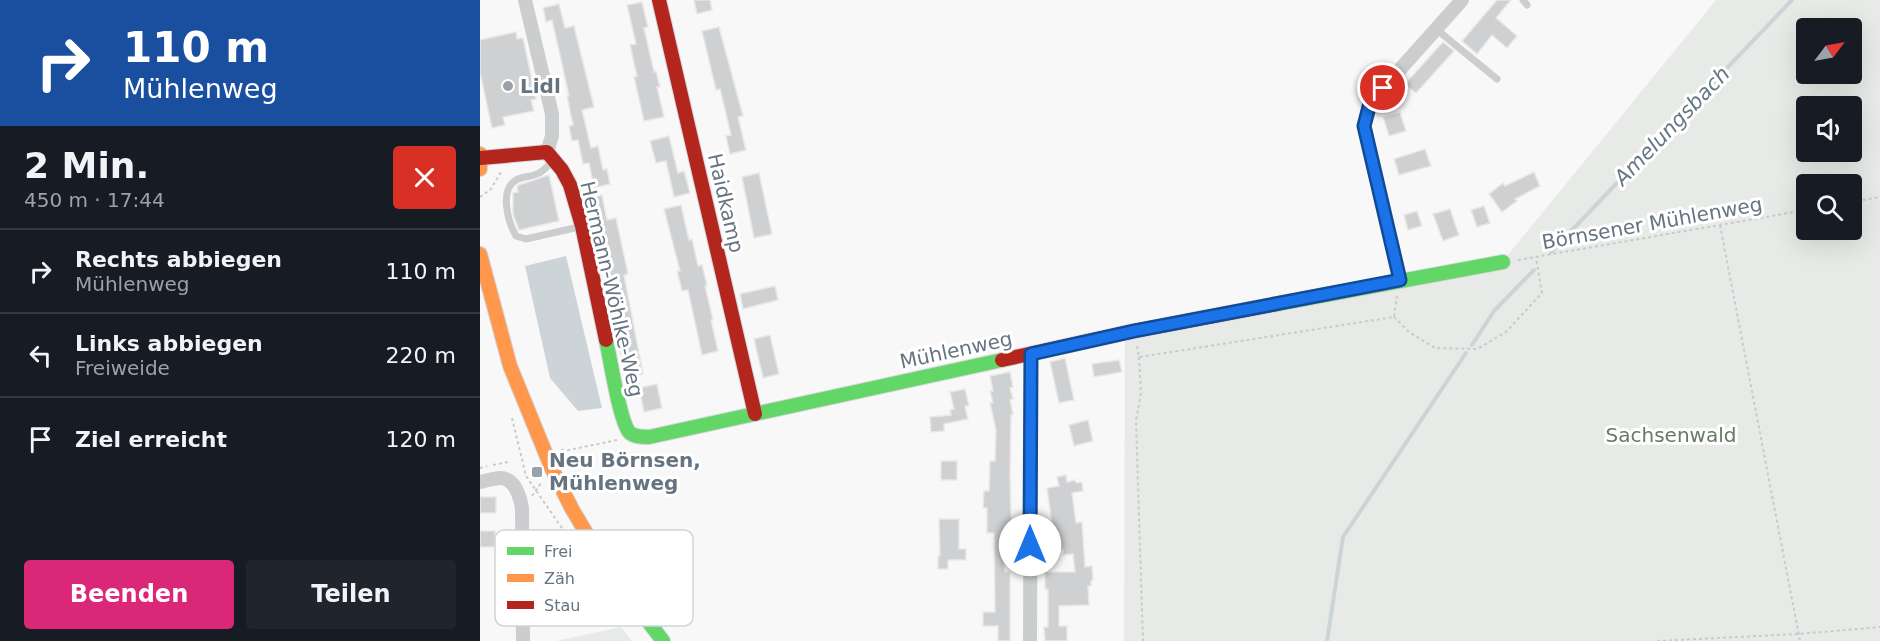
<!DOCTYPE html>
<html lang="de">
<meta charset="utf-8">
<style>
body{margin:0;font-family:"DejaVu Sans",sans-serif;background:#20242c;color:#f1f3f6;height:100vh;display:flex;flex-direction:column;font-size:22px;white-space:nowrap}
*{box-sizing:border-box;margin:0}
p{font-size:20px;color:#9ea1a6}
.icon{flex:none;width:33px;height:33px;fill:none;stroke:currentColor;stroke-width:2;stroke-linecap:round;stroke-linejoin:round}
.map{position:relative;flex:1;overflow:hidden}
.details{display:flex;flex-direction:column;background:#171b24;width:480px}
.details>*{flex:none}
.hud{background:#1a4fa0;color:#fff;overflow:hidden}
.needle{width:39px;rotate:58deg}
.controls{position:absolute;left:1316px;top:18px;display:grid;gap:12px}
.controls a{display:grid;place-items:center;width:66px;height:66px;border-radius:6px;background:#171b24;box-shadow:0 6px 24px #0002;font-size:30px}
.pin{position:absolute;display:grid;place-items:center;width:51px;height:51px;color:#fff;margin:-26px;border:3px solid #fff;border-radius:50%;box-shadow:0 2px 6px #0007}
.me{position:absolute;width:66px;margin:-33px;rotate:0deg;stroke-linejoin:round;filter:drop-shadow(0 0 4px #0008)}
.turn{display:flex;align-items:center;gap:21px;height:126px;padding:0 24px;font-size:27px}
.turn .icon{width:78px;height:78px;stroke-width:2.5}
.turn b{display:block;font-size:42px;line-height:51px}
.round{display:grid;place-items:center;flex:none;width:63px;height:63px;border-radius:6px;background:#20242c}
.overview{display:flex;align-items:center;justify-content:space-between;height:102px;padding:0 24px}
h1{font-size:36px;font-weight:700;line-height:45px}
.primary-button{display:flex;gap:12px;margin-top:auto;padding:12px 24px}
.primary-button a{flex:1;height:69px;border-radius:6px;background:#db2777;color:#fff;font-size:24px;font-weight:700;line-height:69px;text-align:center}
.primary-button a+a{background:#20242c;color:#f1f3f6}
ul{padding:0;list-style:none}
li{display:flex;align-items:center;gap:18px;height:84px;padding:0 24px;border-top:2px solid #363941}
li div{flex:1}
li b{display:block;font-size:22px}
li em{font-style:normal}
main{display:flex;flex:1;min-height:0}
.map>svg:first-child{display:block}
.green{fill:#e7eae6;fill-rule:evenodd}
.water{fill:#cdd4d8}
.lines{fill:none;stroke-linecap:round;stroke-linejoin:round}
.stream{stroke:#cdd4d8;stroke-width:4}
.building{fill:#cfd0d2;stroke:#e8e8e8;stroke-width:1.5}
.fast-casing{stroke:#d5d6d7;stroke-width:16}
.slow-casing{stroke:#d5d6d7;stroke-width:16}
.jam-casing{stroke:#d5d6d7;stroke-width:16}
.path{stroke:#c9cacb;stroke-width:2;stroke-dasharray:3 3;stroke-linecap:butt}
.lane{stroke:#cbcdce;stroke-width:7}
.street{stroke:#cbcdce;stroke-width:14}
.fast{stroke:#63d668;stroke-width:14}
.slow{stroke:#ff974d;stroke-width:14}
.jam{stroke:#b3261e;stroke-width:14}
.route-casing{stroke:#114b97;stroke-width:15}
.route{stroke:#1a73e8;stroke-width:10}
.poi-dot{fill:#99a2ab;stroke:#fff;stroke-width:2}
.labels{text-anchor:middle;stroke-width:6;stroke-linejoin:round;paint-order:stroke}
.poi-label{font-size:20px;font-weight:bold;fill:#667481;stroke:#fff;text-anchor:start}
.street-label{font-size:20px;fill:#667481;stroke:#fff}
.park-label{font-size:20px;fill:#677965;stroke:#fff}
.water-label{font-size:21px;font-style:italic;fill:#667982;stroke:#fff}
.key{fill:#fff;stroke:#d1d5d9;stroke-width:1.5}
.key-label{font-size:16px;fill:#667481}
</style>
<main>
<section class="details">
<div class="hud">
<div class="turn"><svg class="icon" aria-label="right" viewBox="0 0 24 24"><path d="M7 20v-9h11M14 6l5 5-5 5"/></svg><div><b>110 m</b>Mühlenweg</div></div>
</div>
<div class="overview"><div><h1>2 Min.</h1><p>450 m · 17:44</p></div><a class="round" style="background:#d93025;color:#fff"><svg class="icon" aria-label="close" viewBox="0 0 24 24"><path d="M6 6l12 12M18 6L6 18"/></svg></a></div>
<ul>
<li><svg class="icon" aria-label="right" viewBox="0 0 24 24"><path d="M7 20v-9h11M14 6l5 5-5 5"/></svg><div><b>Rechts abbiegen</b><p>Mühlenweg</p></div><em>110 m</em></li>
<li><svg class="icon" aria-label="left" viewBox="0 0 24 24"><path d="M17 20v-9H6M10 6l-5 5 5 5"/></svg><div><b>Links abbiegen</b><p>Freiweide</p></div><em>220 m</em></li>
<li><svg class="icon" aria-label="arrive" viewBox="0 0 24 24"><path d="M6 21V4h12l-3 4 3 4H6"/></svg><div><b>Ziel erreicht</b></div><em>120 m</em></li>
</ul>
<div class="primary-button"><a>Beenden</a><a>Teilen</a></div>
</section>
<div class="map">
<svg width="1400" height="641" viewBox="0 0 1400 641">
<rect width="100%" height="100%" fill="#f8f8f8"/>
<g class="green">
<path d="M 1236,0 L 1400,0 L 1400,641 L 644,641 L 645,339 L 1027,256 ZM 1326,28 L 1371,28 L 1371,74 L 1326,74 ZM 1326,106 L 1371,106 L 1371,152 L 1326,152 ZM 1326,184 L 1371,184 L 1371,230 L 1326,230 Z"/>
<polygon points="141,627 152,641 76,641"/>
</g>
<polygon class="water" points="86,256 122,408 98,411 70,378 45,266"/>
<g class="lines">
<g class="stream">
<polyline points="1071,252 1312,0"/>
<polyline points="992,345 1014,311 1054,270"/>
<polyline points="847,641 863,537 986,353"/>
</g>
</g>
<g class="building">
<polygon points="214,0 230,0 232,10 217,14"/>
<polygon points="1017,0 1031,0 1016,18 1037,36 1027,48 1012,35 997,54 982,41"/>
<polygon points="162,2 168,27 164,28 174,72 176,71 180,87 177,87 184,117 164,121 154,77 157,76 150,45 156,44 147,5"/>
<polygon points="79,4 85,28 94,26 114,107 102,110 111,148 118,146 123,170 127,169 130,184 114,188 109,163 103,164 98,140 92,141 89,126 93,125 87,96 89,96 82,64 72,20 66,22 63,8"/>
<polygon points="239,27 263,116 258,117 266,150 250,154 246,136 251,135 240,89 236,90 222,31"/>
<polygon points="36,32 37,39 43,38 56,99 51,100 54,111 23,117 25,125 12,128 0,72 0,40"/>
<polygon points="963,42 974,51 936,93 925,84"/>
<polygon points="920,112 926,131 909,136 903,117"/>
<polygon points="189,136 198,173 204,171 210,193 194,197 186,161 176,163 170,141"/>
<polygon points="945,149 951,166 919,175 914,159"/>
<polygon points="1054,172 1060,186 1035,199 1037,201 1022,212 1009,194 1023,183 1025,186"/>
<polygon points="279,173 292,234 274,238 262,177"/>
<polygon points="69,175 79,221 39,230 33,214 33,193 38,192 37,187 39,185"/>
<polygon points="122,195 127,220 136,218 148,274 144,275 163,374 146,378 134,321 137,320 128,279 125,279 113,211 110,212 107,199"/>
<polygon points="201,205 209,240 212,239 218,266 222,265 227,285 225,286 233,320 231,320 238,351 222,355 208,290 202,291 197,271 200,271 184,209"/>
<polygon points="1004,206 1010,223 997,227 991,210"/>
<polygon points="970,209 979,235 963,241 953,214"/>
<polygon points="937,211 942,226 928,230 924,215"/>
<polygon points="295,286 298,300 263,309 260,294"/>
<polygon points="290,335 299,374 283,378 274,339"/>
<polygon points="585,358 594,400 579,403 570,362"/>
<polygon points="639,360 642,372 614,377 612,364"/>
<polygon points="530,372 533,387 530,388 533,399 530,400 533,414 531,415 530,475 532,559 524,559 525,572 530,572 530,641 518,641 518,626 503,626 503,612 515,612 515,605 514,533 507,533 507,508 503,508 504,491 509,491 510,461 515,461 516,430 510,403 513,403 510,391 513,391 510,376"/>
<polygon points="177,384 182,408 164,412 159,388"/>
<polygon points="485,389 489,406 485,406 488,419 464,424 464,431 451,432 450,417 471,415 470,410 474,409 470,392"/>
<polygon points="608,420 613,441 594,446 589,425"/>
<rect x="461" y="461" width="16" height="19"/>
<polygon points="586,475 587,482 595,480 596,483 602,482 603,491 592,493 596,523 602,522 605,567 612,566 613,580 611,581 611,586 608,586 609,605 579,606 579,626 587,626 587,641 565,641 564,627 568,627 568,589 565,589 565,572 595,572 593,554 583,555 583,549 569,550 568,538 574,538 567,488 579,486 577,477"/>
<rect x="0" y="497" width="16" height="16"/>
<polygon points="459,519 479,519 479,549 486,549 486,560 468,560 468,569 458,569 458,556 460,555"/>
<rect x="0" y="531" width="15" height="16"/>
</g>
<g class="lines">
<defs>
<g id="fast">
<polyline points="797,304 1023,262"/>
<path d="M 126,340 C 130,357 140,424 150,433 C 155,437 163,437 169,437 L 522,360"/>
<polyline points="117,551 124,563 183,641"/>
</g>
<g id="slow">
<polyline points="0,154 0,169"/>
<polyline points="0,254 30,366 72,469 92,509 117,551"/>
</g>
<g id="jam">
<polyline points="179,0 275,414"/>
<polyline points="1,158 67,152 82,170 90,185 102,226 126,340"/>
<polyline points="522,360 654,331 797,304"/>
</g>
</defs>
<use href="#fast" class="fast-casing"/>
<use href="#slow" class="slow-casing"/>
<use href="#jam" class="jam-casing"/>
<g class="path">
<polyline points="0,197 11,189 21,172"/>
<polyline points="1371,202 1400,197"/>
<polyline points="1240,225 1320,641"/>
<polyline points="1038,260 1326,210"/>
<polyline points="914,317 929,332 955,348 997,349 1026,332 1062,293 1056,258"/>
<polyline points="657,346 659,357 914,317 917,296"/>
<polyline points="659,357 661,393 656,421 663,641"/>
<polyline points="32,418 46,476 84,531"/>
<polyline points="82,449 84,451 137,440"/>
<polyline points="13,465 28,462"/>
<polyline points="0,468 7,466"/>
<polyline points="52,496 61,483"/>
<polyline points="1177,641 1318,634 1400,627"/>
</g>
<g class="lane">
<polyline points="1043,0 1047,5"/>
<polyline points="956,29 1017,79"/>
<path d="M 73,161 C 69,164 64,171 59,173 C 52,177 43,176 36,180 C 19,190 28,222 36,236 L 46,239 L 99,227"/>
</g>
<g class="street">
<polyline points="45,0 72,114 72,136 67,152"/>
<polyline points="920,280 884,126 890,103 982,0"/>
<path d="M 0,482 C 6,481 14,478 20,478 C 35,478 40,497 42,508 L 43,641"/>
<polyline points="550,641 551,354"/>
</g>
<use href="#fast" class="fast"/>
<use href="#slow" class="slow"/>
<use href="#jam" class="jam"/>
</g>
<g class="lines">
<defs>
<polyline id="route" points="550,545 551,354 654,331 920,280 884,126 890,103 903,88"/>
</defs>
<use href="#route" class="route-casing"/>
<use href="#route" class="route"/>
</g>
<g class="poi-dot">
<circle cx="28" cy="86" r="6"/>
<rect x="51" y="466" width="12" height="12" rx="3"/>
</g>
<g class="labels">
<g class="poi-label">
<text x="40" y="93">Lidl</text>
<text x="69" y="467">Neu Börnsen,<tspan x="69" dy="23">Mühlenweg</tspan></text>
</g>
<g class="street-label">
<text transform="translate(246 203) rotate(77)" y="7">Haidkamp</text>
<text transform="translate(1172 223) rotate(-10)" y="7">Börnsener Mühlenweg</text>
<text transform="translate(132 289) rotate(77)" y="7">Hermann-Wöhlke-Weg</text>
<text transform="translate(476 350) rotate(-12)" y="7">Mühlenweg</text>
</g>
<g class="park-label">
<text x="1191" y="442">Sachsenwald</text>
</g>
<g class="water-label">
<text transform="translate(1192 126) rotate(-46)" y="7">Amelungsbach</text>
</g>
</g>
<rect x="15" y="530" width="198" height="96" rx="9" class="key"/>
<rect x="27" y="547" width="27" height="8" fill="#63d668"/>
<rect x="27" y="574" width="27" height="8" fill="#ff974d"/>
<rect x="27" y="601" width="27" height="8" fill="#b3261e"/>
<g class="key-label">
<text x="64" y="557">Frei</text>
<text x="64" y="584">Zäh</text>
<text x="64" y="611">Stau</text>
</g>
</svg>
<div class="controls">
<a><svg class="needle" viewBox="-14 -14 28 28"><path d="M0-13l5 13h-10z" fill="#e53935"/><path d="M0 13l5-13h-10z" fill="#9ea1a6"/></svg></a>
<a><svg class="icon" aria-label="sound" viewBox="0 0 24 24"><path d="M4 9h4l5-4v14l-5-4H4zM17 9q2 3 0 6"/></svg></a>
<a><svg class="icon" aria-label="search" viewBox="0 0 24 24"><circle cx="10" cy="10" r="6"/><path d="M15 15l6 6"/></svg></a>
</div>
<div class="pin" style="left:903px;top:88px;background:#d93025"><svg class="icon" aria-label="arrive" viewBox="0 0 24 24"><path d="M6 21V4h12l-3 4 3 4H6"/></svg></div>
<svg class="me" style="left:550px;top:545px" viewBox="-20 -20 40 40"><circle r="19" fill="#fff"/><path d="M0-13L10 11 0 6-10 11z" fill="#1a73e8"/></svg>
</div>
</main>
